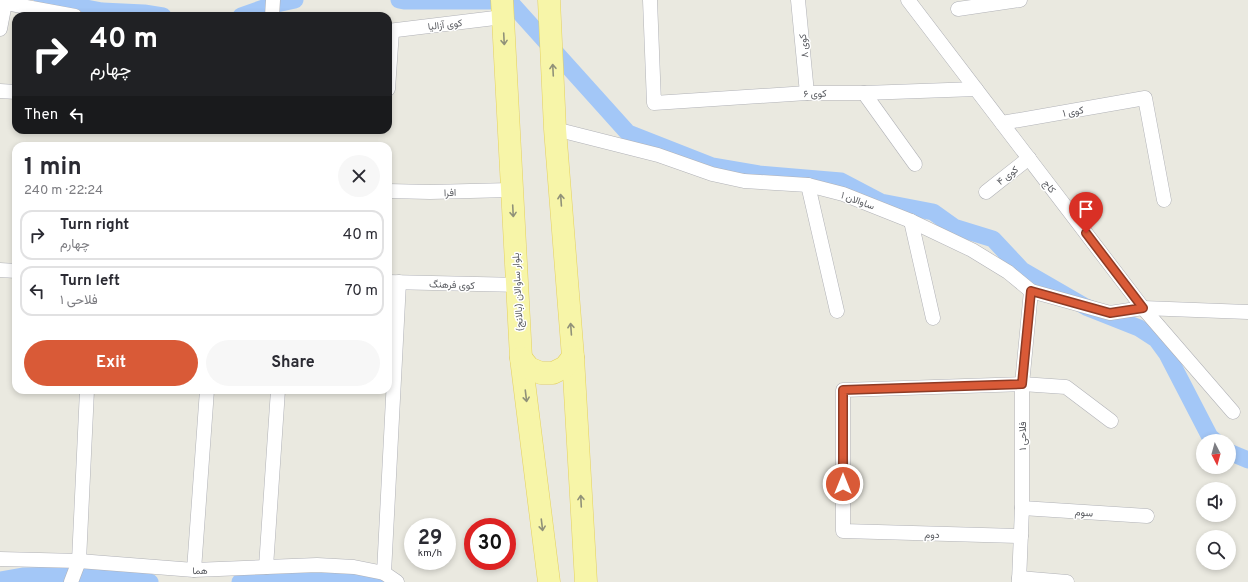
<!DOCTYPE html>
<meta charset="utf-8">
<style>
body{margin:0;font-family:Overpass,Vazirmatn,sans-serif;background:#f7f7f7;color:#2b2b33;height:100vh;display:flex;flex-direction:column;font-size:15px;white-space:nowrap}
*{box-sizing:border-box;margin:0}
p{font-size:13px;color:#7c7c81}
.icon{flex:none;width:22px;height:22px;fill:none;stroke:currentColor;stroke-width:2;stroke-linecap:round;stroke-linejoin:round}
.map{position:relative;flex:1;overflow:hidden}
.sheet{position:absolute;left:12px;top:142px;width:380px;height:252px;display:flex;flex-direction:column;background:#fff;border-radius:12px;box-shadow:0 2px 6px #0003}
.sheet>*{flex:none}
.banner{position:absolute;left:12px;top:12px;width:380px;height:122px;border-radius:12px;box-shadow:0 2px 6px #0003;background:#202124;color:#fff;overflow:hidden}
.needle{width:26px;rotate:174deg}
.tools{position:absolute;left:1196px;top:434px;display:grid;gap:8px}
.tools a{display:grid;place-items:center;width:40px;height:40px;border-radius:50%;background:#fff;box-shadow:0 2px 6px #0003;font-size:20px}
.speed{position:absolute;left:404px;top:518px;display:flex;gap:8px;font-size:20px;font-weight:700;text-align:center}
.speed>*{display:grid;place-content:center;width:52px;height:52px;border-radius:50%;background:#fff;box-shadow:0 2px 6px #0003;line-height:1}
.speed small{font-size:10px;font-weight:400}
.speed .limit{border:6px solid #d22;background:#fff;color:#111}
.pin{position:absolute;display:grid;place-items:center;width:34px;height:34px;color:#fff;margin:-41px -17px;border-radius:50% 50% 50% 0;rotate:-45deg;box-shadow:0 0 4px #0007}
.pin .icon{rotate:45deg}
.me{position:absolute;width:44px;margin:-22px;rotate:0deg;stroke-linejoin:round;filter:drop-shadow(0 0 3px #0008)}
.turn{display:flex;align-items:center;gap:14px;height:84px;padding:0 12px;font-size:18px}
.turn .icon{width:52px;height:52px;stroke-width:2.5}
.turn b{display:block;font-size:28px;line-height:34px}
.then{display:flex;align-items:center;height:38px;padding:0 12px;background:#0003;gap:8px;font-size:15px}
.round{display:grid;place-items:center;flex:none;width:42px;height:42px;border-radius:21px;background:#f7f7f7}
.overview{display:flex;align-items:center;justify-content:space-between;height:68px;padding:0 12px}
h1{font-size:24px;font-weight:700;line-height:30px}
.primary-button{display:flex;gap:8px;margin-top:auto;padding:8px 12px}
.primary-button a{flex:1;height:46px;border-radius:24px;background:#d95a37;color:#fff;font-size:16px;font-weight:700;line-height:46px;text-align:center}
.primary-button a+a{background:#f7f7f7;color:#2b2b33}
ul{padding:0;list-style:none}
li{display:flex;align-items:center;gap:12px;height:50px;margin:0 8px 6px;padding:0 4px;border:2px solid #e1e1e2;border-radius:12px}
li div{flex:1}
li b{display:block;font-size:15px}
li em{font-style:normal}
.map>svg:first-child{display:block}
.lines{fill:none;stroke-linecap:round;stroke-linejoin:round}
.canal{stroke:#a3c7f7;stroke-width:17}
.minor-casing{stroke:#b1b2b7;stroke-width:15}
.primary-casing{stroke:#e4d15f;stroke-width:23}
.minor{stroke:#fff;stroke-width:14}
.primary{stroke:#f7f5a8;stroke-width:22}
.oneway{stroke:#909179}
.route-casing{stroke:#8d3a24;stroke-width:10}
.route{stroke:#d95a37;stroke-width:7}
.labels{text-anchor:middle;stroke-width:3;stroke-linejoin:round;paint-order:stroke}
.street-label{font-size:10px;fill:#595b60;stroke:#fff}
</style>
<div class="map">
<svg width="1248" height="582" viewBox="0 0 1248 582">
<rect width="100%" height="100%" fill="#eae9e0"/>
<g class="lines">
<g class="canal">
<polyline points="42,0 102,11 144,13 163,16"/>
<polyline points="399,0 404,1 502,1 511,3 628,133 712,166 759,174 841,181 881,202 933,212 954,227 993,239 1022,270 1086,307 1139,328 1156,339 1167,354 1210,437 1215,441"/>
<polyline points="241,16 272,5 295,0"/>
<polyline points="1229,452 1248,460"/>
<polyline points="0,580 24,576 105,574 150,582"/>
<polyline points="240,582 350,577 395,582"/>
</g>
<defs>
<g id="minor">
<polyline points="650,0 654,103 807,93 864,93 976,89"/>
<polyline points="798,0 807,93"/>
<polyline points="908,0 1143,308 1233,412"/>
<polyline points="0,2 75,16"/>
<polyline points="958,9 1020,0"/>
<polyline points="272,16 273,0"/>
<polyline points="0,29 5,3"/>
<polyline points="388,31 503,17"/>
<polyline points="388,89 392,31"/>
<polyline points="0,91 16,92"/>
<polyline points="864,93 915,164"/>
<polyline points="1002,123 1145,98 1164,200"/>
<polyline points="555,129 658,155 712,174 744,181 808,185 843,194 911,221 972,250 1008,272 1031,291 1110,313 1143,308 1248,312"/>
<polyline points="808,185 837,311"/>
<polyline points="388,191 430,192 512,190"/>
<polyline points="986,192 1029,158"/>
<polyline points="911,221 933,318"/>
<polyline points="0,270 16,271"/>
<polyline points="388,282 516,285"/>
<polyline points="1022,508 1147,516"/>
<polyline points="1021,536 843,531 843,390 1022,384 1066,387 1111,421"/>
<polyline points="0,559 79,561 194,570 317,565 354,567 384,573 397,582"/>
<polyline points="266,567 278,390"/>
<polyline points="194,570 207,390"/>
<polyline points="384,573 399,282"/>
<polyline points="1019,578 1067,582"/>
<polyline points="71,582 79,561 87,390"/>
<polyline points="1019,582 1022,508 1022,384 1031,291"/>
</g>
<g id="primary">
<polyline points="502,0 521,358 549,582"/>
<polyline points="549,0 555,129 573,357 586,582"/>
<polyline points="521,358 529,368 541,373 553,373 565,367 573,357"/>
</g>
</defs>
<use href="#minor" class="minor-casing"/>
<use href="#primary" class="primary-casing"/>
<use href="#minor" class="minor"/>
<use href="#primary" class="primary"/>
</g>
<defs><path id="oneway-shaft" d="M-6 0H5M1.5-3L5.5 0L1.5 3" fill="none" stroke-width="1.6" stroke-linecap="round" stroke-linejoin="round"/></defs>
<g class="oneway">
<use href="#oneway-shaft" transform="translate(504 39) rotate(87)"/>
<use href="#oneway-shaft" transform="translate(553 70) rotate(-93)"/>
<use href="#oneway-shaft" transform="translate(561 200) rotate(-94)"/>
<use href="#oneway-shaft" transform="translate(513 211) rotate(87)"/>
<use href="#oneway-shaft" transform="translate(571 329) rotate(-94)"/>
<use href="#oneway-shaft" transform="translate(526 396) rotate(83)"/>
<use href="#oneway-shaft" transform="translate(581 501) rotate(-93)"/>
<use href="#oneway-shaft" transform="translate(542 525) rotate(83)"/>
</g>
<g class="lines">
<defs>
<polyline id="route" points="843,484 843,390 1022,384 1031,291 1110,313 1143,308 1086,233"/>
</defs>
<use href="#route" class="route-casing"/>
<use href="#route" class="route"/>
</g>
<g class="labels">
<g class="street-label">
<text transform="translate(445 24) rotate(-7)" y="4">کوی آزالیا</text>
<text transform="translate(803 46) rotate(-96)" y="4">کوی ۸</text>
<text transform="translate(815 93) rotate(-1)" y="4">کوی ۶</text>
<text transform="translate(1073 111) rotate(-10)" y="4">کوی ۱</text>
<text transform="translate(1007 175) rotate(-38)" y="4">کوی ۴</text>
<text transform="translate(1050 186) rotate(53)" y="4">کاج</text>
<text transform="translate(450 192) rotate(-2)" y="4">افرا</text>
<text transform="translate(858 200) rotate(20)" y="4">ساوالان ۱</text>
<text transform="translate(452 284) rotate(2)" y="4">کوی فرهنگ</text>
<text transform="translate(517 292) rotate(-93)" y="4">بلوار ساوالان (بالانج)</text>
<text transform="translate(1022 436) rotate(-90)" y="4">فلاحی ۱</text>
<text transform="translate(1084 512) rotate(4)" y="4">سوم</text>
<text transform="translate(932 534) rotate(2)" y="4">دوم</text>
<text transform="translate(200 570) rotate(-1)" y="4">هما</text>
</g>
</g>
</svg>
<div class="tools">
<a><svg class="needle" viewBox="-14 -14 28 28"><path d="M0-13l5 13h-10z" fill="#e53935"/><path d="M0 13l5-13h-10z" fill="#7c7c81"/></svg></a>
<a><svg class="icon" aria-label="sound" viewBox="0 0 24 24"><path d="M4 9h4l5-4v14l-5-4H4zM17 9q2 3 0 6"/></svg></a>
<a><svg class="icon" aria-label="search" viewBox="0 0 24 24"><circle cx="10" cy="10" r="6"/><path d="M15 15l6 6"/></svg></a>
</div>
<div class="speed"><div>29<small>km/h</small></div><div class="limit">30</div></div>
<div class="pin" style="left:1086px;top:233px;background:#d93025"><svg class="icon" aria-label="arrive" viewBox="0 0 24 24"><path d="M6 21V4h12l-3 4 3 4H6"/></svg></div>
<svg class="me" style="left:843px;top:484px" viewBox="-20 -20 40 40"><circle r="17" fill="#d95a37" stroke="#fff" stroke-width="3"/><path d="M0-11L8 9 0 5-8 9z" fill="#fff"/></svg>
<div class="banner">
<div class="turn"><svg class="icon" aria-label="right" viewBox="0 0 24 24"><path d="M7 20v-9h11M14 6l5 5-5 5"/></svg><div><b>40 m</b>چهارم</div></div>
<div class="then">Then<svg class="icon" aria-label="left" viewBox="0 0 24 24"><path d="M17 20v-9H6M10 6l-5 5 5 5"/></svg></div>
</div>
<section class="sheet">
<div class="overview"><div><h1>1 min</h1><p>240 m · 22:24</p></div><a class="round"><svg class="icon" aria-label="close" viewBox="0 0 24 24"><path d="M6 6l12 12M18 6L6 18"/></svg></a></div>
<ul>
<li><svg class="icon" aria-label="right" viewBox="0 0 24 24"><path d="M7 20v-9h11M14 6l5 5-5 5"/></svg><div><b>Turn right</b><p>چهارم</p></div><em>40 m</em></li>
<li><svg class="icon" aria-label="left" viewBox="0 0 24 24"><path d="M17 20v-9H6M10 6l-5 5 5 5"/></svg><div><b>Turn left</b><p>فلاحی ۱</p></div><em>70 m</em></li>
</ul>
<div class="primary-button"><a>Exit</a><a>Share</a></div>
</section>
</div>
